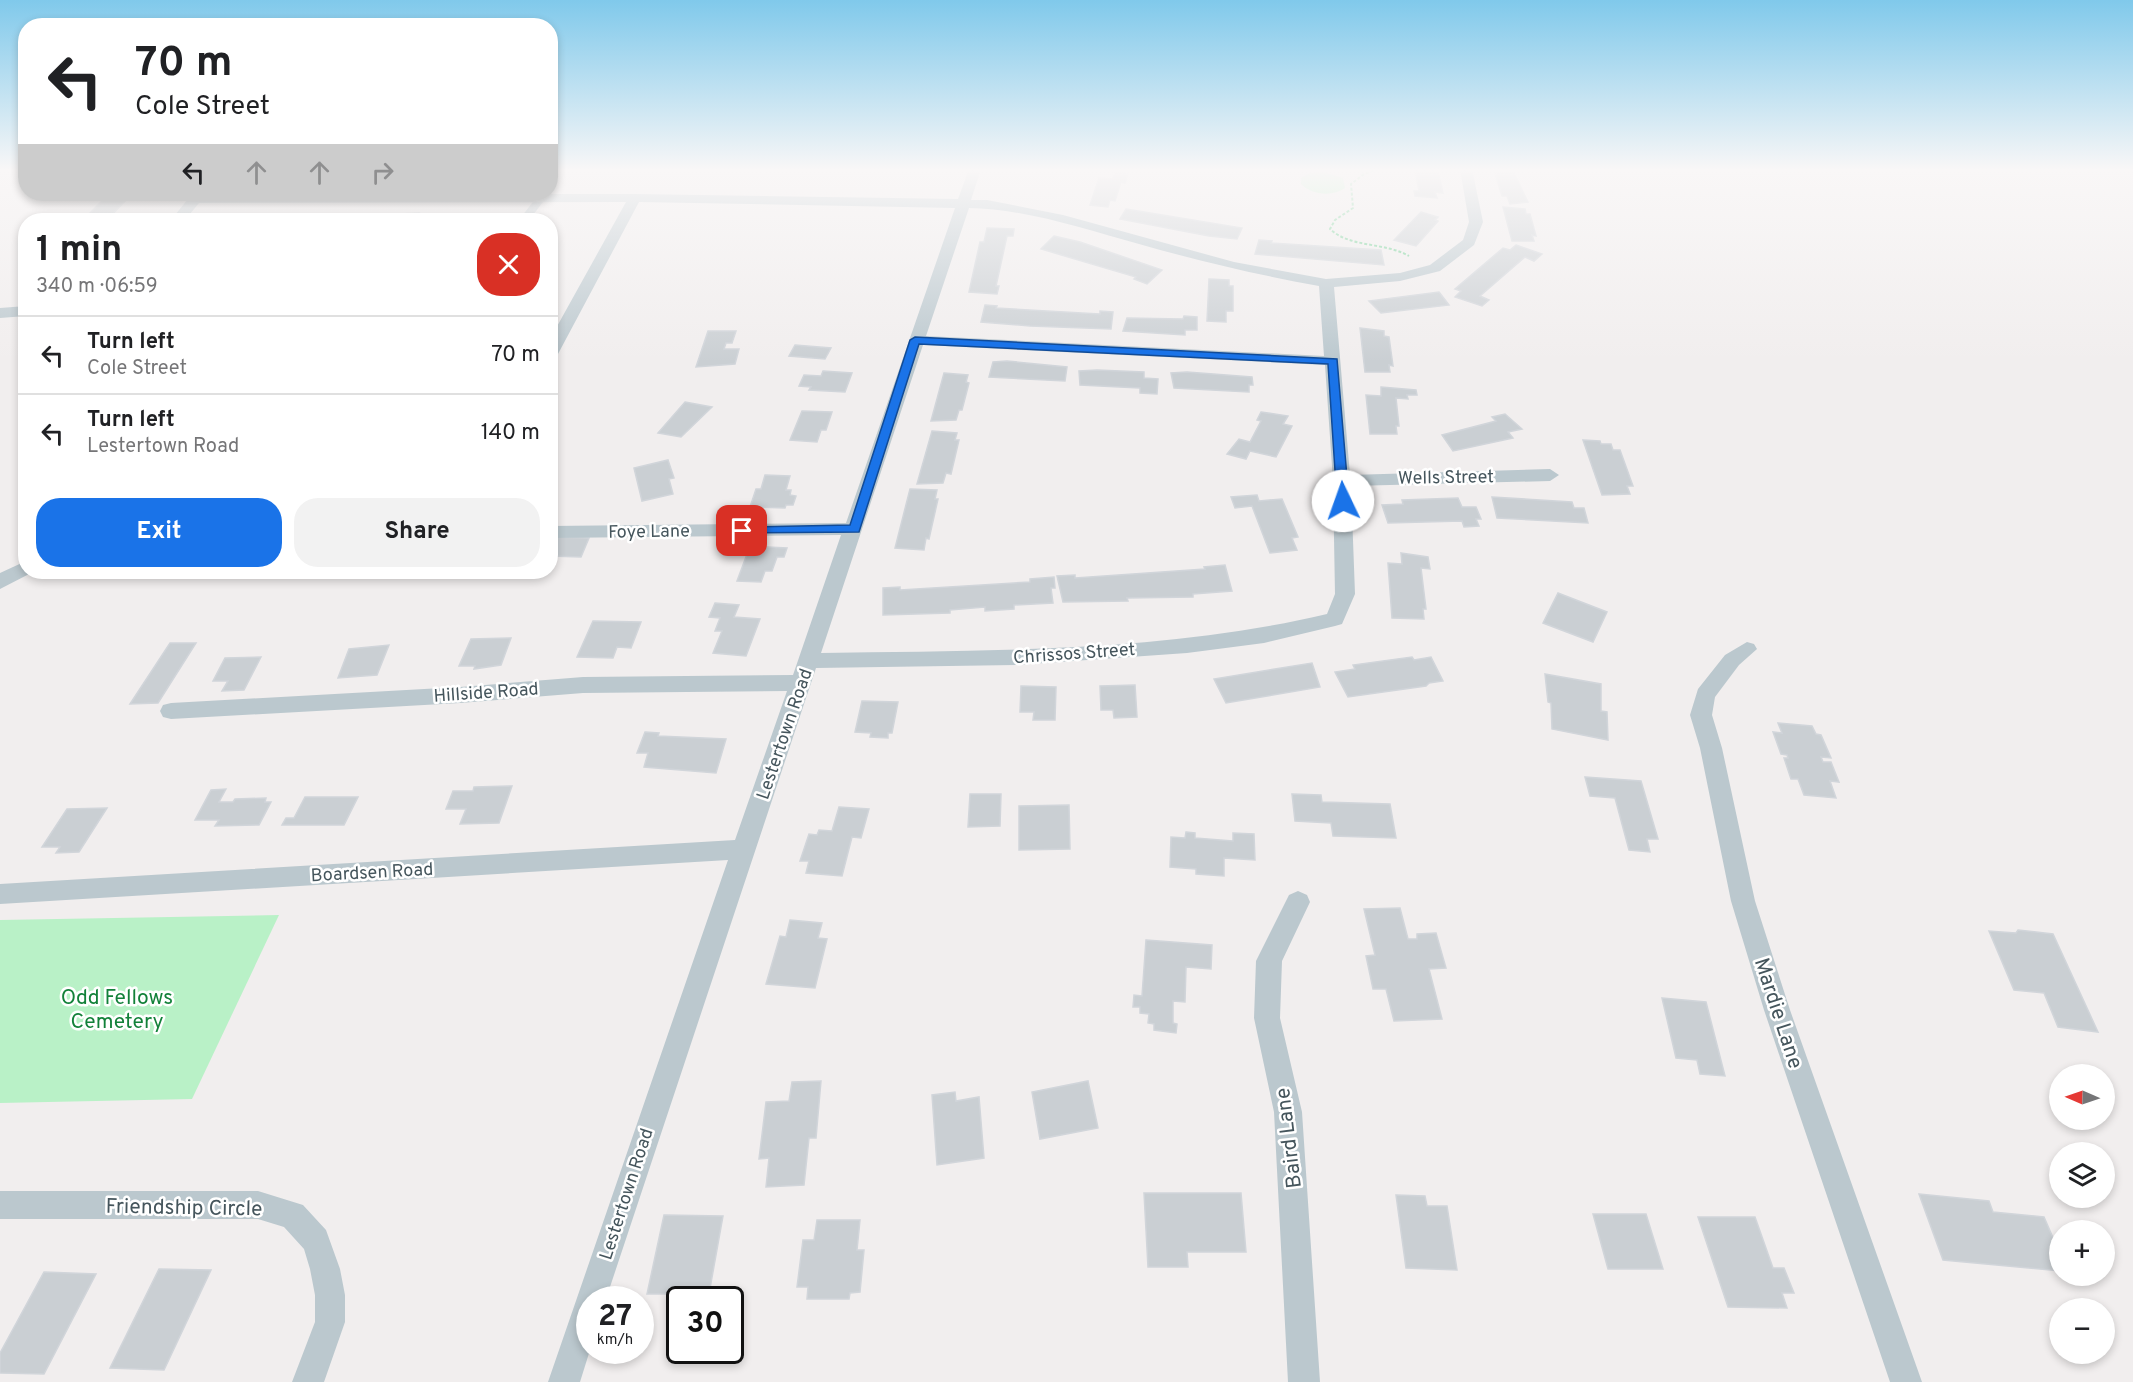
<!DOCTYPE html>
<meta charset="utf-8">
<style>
body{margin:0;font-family:Overpass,sans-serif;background:#f2f2f2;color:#202124;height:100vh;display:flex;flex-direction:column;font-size:22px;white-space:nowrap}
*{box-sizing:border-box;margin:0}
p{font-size:20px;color:#757577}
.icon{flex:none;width:33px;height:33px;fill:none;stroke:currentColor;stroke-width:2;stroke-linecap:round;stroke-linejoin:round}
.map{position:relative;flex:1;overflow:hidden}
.side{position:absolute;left:18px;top:213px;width:540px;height:366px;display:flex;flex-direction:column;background:#fff;border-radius:24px;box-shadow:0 3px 9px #0003}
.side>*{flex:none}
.hud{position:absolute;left:18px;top:18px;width:540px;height:183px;border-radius:24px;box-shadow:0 3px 9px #0003;background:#fff;color:#202124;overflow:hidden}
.needle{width:39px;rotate:272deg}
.fabs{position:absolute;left:2049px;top:1064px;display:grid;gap:12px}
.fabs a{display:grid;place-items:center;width:66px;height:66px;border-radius:50%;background:#fff;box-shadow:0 3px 9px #0003;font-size:30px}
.speed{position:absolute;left:576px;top:1286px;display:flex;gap:12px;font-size:30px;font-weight:700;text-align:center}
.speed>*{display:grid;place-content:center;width:78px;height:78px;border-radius:50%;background:#fff;box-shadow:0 3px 9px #0003;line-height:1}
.speed small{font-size:15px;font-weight:400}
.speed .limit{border:3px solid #111;border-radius:9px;background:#fff;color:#111}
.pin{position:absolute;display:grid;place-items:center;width:51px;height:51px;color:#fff;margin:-26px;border-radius:12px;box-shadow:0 3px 9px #0006}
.me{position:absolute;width:66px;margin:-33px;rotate:357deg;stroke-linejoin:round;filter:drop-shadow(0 0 4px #0008)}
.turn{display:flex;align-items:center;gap:21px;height:126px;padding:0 18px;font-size:27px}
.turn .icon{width:78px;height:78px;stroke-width:2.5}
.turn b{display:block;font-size:42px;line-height:51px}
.lanes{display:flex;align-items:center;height:57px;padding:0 18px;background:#0003;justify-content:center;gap:30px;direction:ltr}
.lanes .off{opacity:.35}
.round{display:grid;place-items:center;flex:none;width:63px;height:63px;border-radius:24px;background:#f2f2f2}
.head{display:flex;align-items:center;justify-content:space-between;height:102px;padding:0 18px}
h1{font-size:36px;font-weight:700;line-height:45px}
.action{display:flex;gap:12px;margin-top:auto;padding:12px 18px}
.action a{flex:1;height:69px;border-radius:24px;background:#1a73e8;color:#fff;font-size:24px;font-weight:700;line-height:69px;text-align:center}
.action a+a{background:#f2f2f2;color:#202124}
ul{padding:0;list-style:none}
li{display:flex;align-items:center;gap:18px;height:78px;padding:0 18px;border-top:2px solid #e0e0e0}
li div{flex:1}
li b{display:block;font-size:22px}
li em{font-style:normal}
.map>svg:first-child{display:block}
.green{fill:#b9f1c7}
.building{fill:#cacfd3;stroke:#d1d5da;stroke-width:1.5}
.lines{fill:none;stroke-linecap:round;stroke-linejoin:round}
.path{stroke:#70d093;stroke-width:2;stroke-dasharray:3 2;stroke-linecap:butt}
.service{stroke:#bbc8ce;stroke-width:8}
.minor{fill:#bbc8ce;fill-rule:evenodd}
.route{fill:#1a73e8;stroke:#114b97;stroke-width:1.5}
.labels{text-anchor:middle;stroke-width:5;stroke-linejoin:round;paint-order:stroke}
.street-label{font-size:18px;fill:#45555c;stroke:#fff}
.near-park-label{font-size:21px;fill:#128139;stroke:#fff}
.near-street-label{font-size:21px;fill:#45555c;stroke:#fff}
</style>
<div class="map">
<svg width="2133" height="1382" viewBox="0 0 2133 1382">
<rect width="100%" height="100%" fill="#f1eeee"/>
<g class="green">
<path d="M 1324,172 L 1343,178 L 1345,188 C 1332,197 1312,195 1301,184 L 1301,178 L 1310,173 Z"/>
<polygon points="279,915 192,1099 0,1103 0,920"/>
</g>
<g class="building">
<polygon points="1024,169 1113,169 1113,171 1086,171"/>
<polygon points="1415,169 1435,169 1438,172 1443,193 1435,192 1437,198 1415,196 1414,191 1419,191"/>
<polygon points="1115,172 1128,174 1125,183 1121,182 1115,201 1110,200 1108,207 1090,205 1099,178 1113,179"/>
<polygon points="1495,173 1514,173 1528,202 1510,204 1507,196 1502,196"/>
<polygon points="127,199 107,220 83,220 103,200"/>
<polygon points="1503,207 1525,209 1526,214 1530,214 1536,236 1532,235 1534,241 1512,241"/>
<polygon points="1126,209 1242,228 1237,239 1209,236 1120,219"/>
<polygon points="1421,212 1438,217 1435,220 1438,221 1416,246 1394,240"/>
<polygon points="419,213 415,220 339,220 377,215"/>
<polygon points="305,217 303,220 204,220"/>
<polygon points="987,228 1014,229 1013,236 1007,236 996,286 999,286 997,294 969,292 980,242 984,242"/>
<polygon points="1054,236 1080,242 1162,270 1147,284 1134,279 1136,277 1041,249"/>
<polygon points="1259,240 1272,241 1271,243 1381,250 1384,265 1255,254"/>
<polygon points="1516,245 1542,254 1534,261 1525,257 1480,296 1489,300 1482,306 1455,297 1461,291 1455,289 1503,248 1510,250"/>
<polygon points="1209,279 1229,280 1229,286 1233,286 1233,311 1226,311 1226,322 1207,321"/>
<polygon points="1439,292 1449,305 1381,313 1369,301"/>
<polygon points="985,305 997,306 996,308 1100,314 1100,311 1113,312 1111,329 1030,326 981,322"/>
<polygon points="1184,316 1197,317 1197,330 1185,330 1185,335 1123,331 1127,318 1183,319"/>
<polygon points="1360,328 1384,331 1384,336 1389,337 1393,366 1389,365 1390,372 1365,372"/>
<polygon points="708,331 736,331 732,343 726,343 724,349 739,349 735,364 696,367"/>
<polygon points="795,345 831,348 825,359 789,356"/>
<polygon points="1007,361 1067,367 1065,381 989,377 993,362"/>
<polygon points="1097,370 1144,372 1144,378 1158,379 1157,394 1140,393 1140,388 1080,385 1079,371"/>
<polygon points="823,371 852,373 845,392 809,390 811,387 799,386 804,375 821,376"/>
<polygon points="1187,372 1252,377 1253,385 1249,385 1249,392 1174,388 1171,373"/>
<polygon points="944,373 968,375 966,382 969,383 962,410 959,410 956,420 931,421"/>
<polygon points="1381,387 1416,390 1417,395 1407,395 1408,399 1396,398 1399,426 1396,426 1397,434 1370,434 1366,395 1381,396"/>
<polygon points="685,402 712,407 681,437 658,433"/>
<polygon points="802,411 832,412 826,430 821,430 817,442 790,440"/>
<polygon points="1261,412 1288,416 1283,424 1292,426 1276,457 1250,451 1246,459 1227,454 1239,439 1250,442 1261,421 1257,420"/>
<polygon points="1505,414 1522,429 1508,432 1513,438 1453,451 1442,435 1496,421 1492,417"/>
<polygon points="932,431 957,433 955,440 959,440 951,474 946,473 943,483 917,484"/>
<polygon points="1583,440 1600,441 1601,444 1611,444 1613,450 1620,450 1633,486 1627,486 1630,494 1602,495"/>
<polygon points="668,460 674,478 669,479 673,494 642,501 634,468"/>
<polygon points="765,475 790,476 786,490 791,490 790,495 796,496 793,505 786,505 785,508 750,507 756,489 761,489"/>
<polygon points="910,489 937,490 935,499 938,499 929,539 926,538 924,550 895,548"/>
<polygon points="1257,495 1259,501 1282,499 1298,537 1292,538 1297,550 1270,553 1252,506 1235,508 1231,497"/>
<polygon points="1492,497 1572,502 1574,508 1584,508 1588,523 1497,518"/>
<polygon points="1458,498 1462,507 1476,507 1481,519 1476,519 1479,526 1464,527 1462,521 1388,523 1382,505 1403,504 1402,500"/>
<polygon points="557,537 589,538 581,557 550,556"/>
<polygon points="750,546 787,548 784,557 777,557 772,571 765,571 761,582 737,581"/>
<polygon points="1401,553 1428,557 1430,569 1421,568 1426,609 1423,609 1424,619 1392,618 1388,563 1402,564"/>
<polygon points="1225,565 1232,591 1193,594 1193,597 1127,598 1128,601 1063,602 1057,576 1075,575 1075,578 1205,569 1204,567"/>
<polygon points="1054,577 1055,588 1051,588 1053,603 1014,605 1014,609 985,611 985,607 950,610 950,613 883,615 883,588 900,587 900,590 1030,582 1030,579"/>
<polygon points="1558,593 1607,612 1593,642 1543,623"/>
<polygon points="715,603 739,605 734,617 760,619 746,656 713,653 722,631 715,631 720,618 709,617"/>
<polygon points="593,621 641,622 631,648 617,647 613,658 577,657"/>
<polygon points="511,638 501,665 474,669 475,666 459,666 471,639"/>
<polygon points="170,643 196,643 158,703 130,704"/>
<polygon points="389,645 377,675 338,678 349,649"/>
<polygon points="261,657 244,690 222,691 228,681 213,681 225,658"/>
<polygon points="1412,657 1414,660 1431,657 1443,681 1429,683 1426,686 1348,697 1335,672 1355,669 1353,665"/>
<polygon points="1312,663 1320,687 1226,703 1214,679"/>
<polygon points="1545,674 1601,684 1601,711 1607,712 1608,740 1552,729 1551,703 1548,702"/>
<polygon points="1135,685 1137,717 1114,718 1113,710 1101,710 1100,686"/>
<polygon points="1021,686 1056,687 1055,720 1033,720 1034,712 1020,712"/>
<polygon points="862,701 898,702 892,733 888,733 888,738 870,737 871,733 855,732"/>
<polygon points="1778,723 1812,726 1816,734 1821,735 1831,758 1821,757 1823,762 1831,762 1839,782 1830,781 1836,798 1804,795 1798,779 1791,779 1784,758 1788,758 1787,755 1781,754 1773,732 1782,733"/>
<polygon points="645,732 659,733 658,736 726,739 716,773 644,767 648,753 637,753"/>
<polygon points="1585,777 1641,781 1658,839 1647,839 1650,852 1629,850 1615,798 1590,796"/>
<polygon points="512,786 499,823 460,824 466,809 446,809 453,791 473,791 474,787"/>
<polygon points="226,789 219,802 233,802 235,799 266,798 265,802 271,802 259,825 215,826 219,820 195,820 211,790"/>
<polygon points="970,794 1001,794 1000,826 968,827"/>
<polygon points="1292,794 1321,795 1322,802 1390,804 1396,838 1333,836 1331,823 1295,821"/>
<polygon points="305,797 358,797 344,825 282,825 286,818 294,818"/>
<polygon points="1069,805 1070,849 1019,850 1019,806"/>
<polygon points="839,807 869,809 861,838 852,837 842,876 806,873 809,861 800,861 809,834 817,835 819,830 832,831"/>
<polygon points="107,808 79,852 56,853 60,847 42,847 67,809"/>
<polygon points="1186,832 1195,833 1195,838 1233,841 1233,833 1254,834 1255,860 1224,858 1224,876 1196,874 1196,869 1170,867 1171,837 1185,838"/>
<polygon points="1400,908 1408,939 1417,939 1417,934 1436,933 1446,968 1429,969 1442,1019 1394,1021 1386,989 1373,989 1366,956 1375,955 1364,909"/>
<polygon points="790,920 822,923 818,938 827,939 815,988 766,984 780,936 786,937"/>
<polygon points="2018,930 2053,934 2098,1032 2058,1027 2044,993 2014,990 1989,931 2016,933"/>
<polygon points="1146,940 1212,945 1211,969 1186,967 1185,1002 1173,1001 1173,1023 1177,1024 1176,1033 1154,1030 1154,1024 1148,1023 1149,1014 1140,1013 1140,1007 1133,1007 1134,995 1142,996"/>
<polygon points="1662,998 1706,1002 1725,1076 1700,1074 1697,1060 1676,1058"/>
<polygon points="821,1081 816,1138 809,1138 804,1185 766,1187 769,1158 759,1159 766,1102 789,1101 792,1082"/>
<polygon points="1088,1081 1098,1128 1040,1139 1032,1092"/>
<polygon points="955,1092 956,1101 979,1097 984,1158 937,1165 932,1095"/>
<polygon points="1144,1193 1241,1193 1246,1252 1187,1252 1188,1267 1148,1267"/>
<polygon points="1919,1194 1989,1201 1993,1212 2044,1217 2060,1254 2060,1271 1943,1260"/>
<polygon points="1396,1195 1425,1196 1427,1206 1447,1206 1457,1270 1406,1268"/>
<polygon points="1593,1214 1646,1214 1663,1269 1608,1269"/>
<polygon points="664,1215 723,1216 709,1294 647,1294"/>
<polygon points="1698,1217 1755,1217 1773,1268 1784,1268 1794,1293 1782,1293 1787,1308 1728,1307"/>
<polygon points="817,1220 860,1220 857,1250 864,1250 860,1292 850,1293 849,1299 807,1299 808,1287 797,1287 803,1240 814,1240"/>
<polygon points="159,1269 211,1270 164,1370 110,1368"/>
<polygon points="44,1272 96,1274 44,1374 0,1373 0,1353"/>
</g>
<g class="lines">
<path class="path" d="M 1378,169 L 1364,174 L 1351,184 L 1353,208 L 1335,220 L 1330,229 C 1350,248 1385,242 1409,256"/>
<polyline class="service" points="524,220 541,198"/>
<g class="minor">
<path d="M 969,169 L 981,169 L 971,200 L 987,200 L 1063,215 L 1234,262 L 1326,279 L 1400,273 L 1430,265 L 1463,240 L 1469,222 L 1460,169 L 1472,169 L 1483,222 L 1474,245 L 1440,271 L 1400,281 L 1334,287 L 1350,475 L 1550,469 L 1559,475 L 1550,481 L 1351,486 L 1355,594 L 1342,624 L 1335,626 L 1264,643 L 1187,653 L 1015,665 L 816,668 L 606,1299 L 590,1299 L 590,1350 L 580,1382 L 548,1382 L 728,860 L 0,904 L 0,884 L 735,840 L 787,691 L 583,693 L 460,703 L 171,719 L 163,717 L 160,711 L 163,705 L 171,703 L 460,687 L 583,677 L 793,675 L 841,535 L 550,538 L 550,526 L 846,523 L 955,208 L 639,202 L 558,354 L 550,359 L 550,339 L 626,202 L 199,203 L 185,220 L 171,220 L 192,194 L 635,194 L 958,199 ZM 969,208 C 1026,209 1084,229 1139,244 C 1199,261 1258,275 1319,286 L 1324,356 L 926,336 ZM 923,345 L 1325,365 L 1333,481 L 1335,594 L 1327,614 C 1162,653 990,650 821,653 Z"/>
<polygon points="26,306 26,316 0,318 0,308"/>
<polygon points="26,561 26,572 33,572 0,589 0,573"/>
<polygon points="1747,642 1754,644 1757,649 1739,665 1715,697 1712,715 1722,748 1755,901 1790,1010 1922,1382 1890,1382 1764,1010 1731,901 1700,748 1690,715 1698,689 1725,655"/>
<polygon points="1298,891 1307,895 1310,902 1282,961 1280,1018 1302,1112 1320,1382 1288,1382 1274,1112 1254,1018 1256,961 1289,895"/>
<polygon points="0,1191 258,1191 303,1205 326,1230 340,1269 345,1295 345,1322 324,1382 292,1382 315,1322 315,1295 310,1269 304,1249 284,1227 258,1219 0,1219"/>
</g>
</g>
<linearGradient id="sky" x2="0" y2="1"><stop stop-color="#80c9eb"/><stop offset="0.47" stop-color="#f9f7f7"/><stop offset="1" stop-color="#f9f7f7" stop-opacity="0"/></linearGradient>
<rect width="2133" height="362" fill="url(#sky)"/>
<polygon class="route" points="915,337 1337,359 1349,501 1343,505 1337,501 1328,364 919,344 859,532 738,533 736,531 742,527 850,525 910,340"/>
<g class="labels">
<g class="street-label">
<text transform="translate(1446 477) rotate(-1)" y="6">Wells Street</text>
<text transform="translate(649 531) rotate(-1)" y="6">Foye Lane</text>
<text transform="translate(1074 653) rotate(-4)" y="6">Chrissos Street</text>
<text transform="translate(486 692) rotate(-4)" y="6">Hillside Road</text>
<text transform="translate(784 734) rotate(-71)" y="6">Lestertown Road</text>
<text transform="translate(372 872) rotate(-3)" y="6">Boardsen Road</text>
<text transform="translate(626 1194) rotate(-72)" y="6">Lestertown Road</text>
</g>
<g class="near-park-label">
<text x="117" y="1004">Odd Fellows<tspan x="117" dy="24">Cemetery</tspan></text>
</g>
<g class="near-street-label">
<text transform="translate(1779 1013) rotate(72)" y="7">Mardie Lane</text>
<text transform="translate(1288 1138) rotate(-97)" y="7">Baird Lane</text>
<text transform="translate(184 1207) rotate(1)" y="7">Friendship Circle</text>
</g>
</g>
</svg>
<div class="fabs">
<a><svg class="needle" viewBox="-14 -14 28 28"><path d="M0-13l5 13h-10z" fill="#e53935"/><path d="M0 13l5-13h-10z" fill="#757577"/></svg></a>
<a><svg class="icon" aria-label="layers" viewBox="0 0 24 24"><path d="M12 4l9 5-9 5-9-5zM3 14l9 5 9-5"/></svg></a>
<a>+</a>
<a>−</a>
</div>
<div class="speed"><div>27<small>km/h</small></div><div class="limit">30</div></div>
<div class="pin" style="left:742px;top:531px;background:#d93025"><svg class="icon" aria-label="arrive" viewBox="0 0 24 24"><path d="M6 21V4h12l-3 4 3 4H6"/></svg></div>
<svg class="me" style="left:1343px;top:501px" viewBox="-20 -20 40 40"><circle r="19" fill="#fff"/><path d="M0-13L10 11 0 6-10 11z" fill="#1a73e8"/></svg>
<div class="hud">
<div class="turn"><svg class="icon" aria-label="left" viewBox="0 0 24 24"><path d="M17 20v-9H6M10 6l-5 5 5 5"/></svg><div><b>70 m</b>Cole Street</div></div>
<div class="lanes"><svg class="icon" aria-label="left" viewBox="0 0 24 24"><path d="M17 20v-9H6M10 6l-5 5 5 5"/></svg><svg class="icon off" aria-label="ahead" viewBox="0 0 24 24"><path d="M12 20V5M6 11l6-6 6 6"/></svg><svg class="icon off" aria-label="ahead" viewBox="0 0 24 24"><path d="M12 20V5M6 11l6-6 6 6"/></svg><svg class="icon off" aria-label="right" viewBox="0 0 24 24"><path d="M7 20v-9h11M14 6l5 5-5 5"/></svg></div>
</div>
<section class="side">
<div class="head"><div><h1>1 min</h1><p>340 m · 06:59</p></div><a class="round" style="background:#d93025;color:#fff"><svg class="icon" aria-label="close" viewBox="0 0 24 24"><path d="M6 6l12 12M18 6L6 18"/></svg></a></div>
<ul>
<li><svg class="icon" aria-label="left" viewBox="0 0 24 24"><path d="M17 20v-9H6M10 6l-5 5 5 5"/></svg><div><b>Turn left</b><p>Cole Street</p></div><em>70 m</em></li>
<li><svg class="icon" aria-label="left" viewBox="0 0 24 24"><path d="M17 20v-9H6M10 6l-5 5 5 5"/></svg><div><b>Turn left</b><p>Lestertown Road</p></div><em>140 m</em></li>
</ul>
<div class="action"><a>Exit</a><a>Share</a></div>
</section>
</div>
